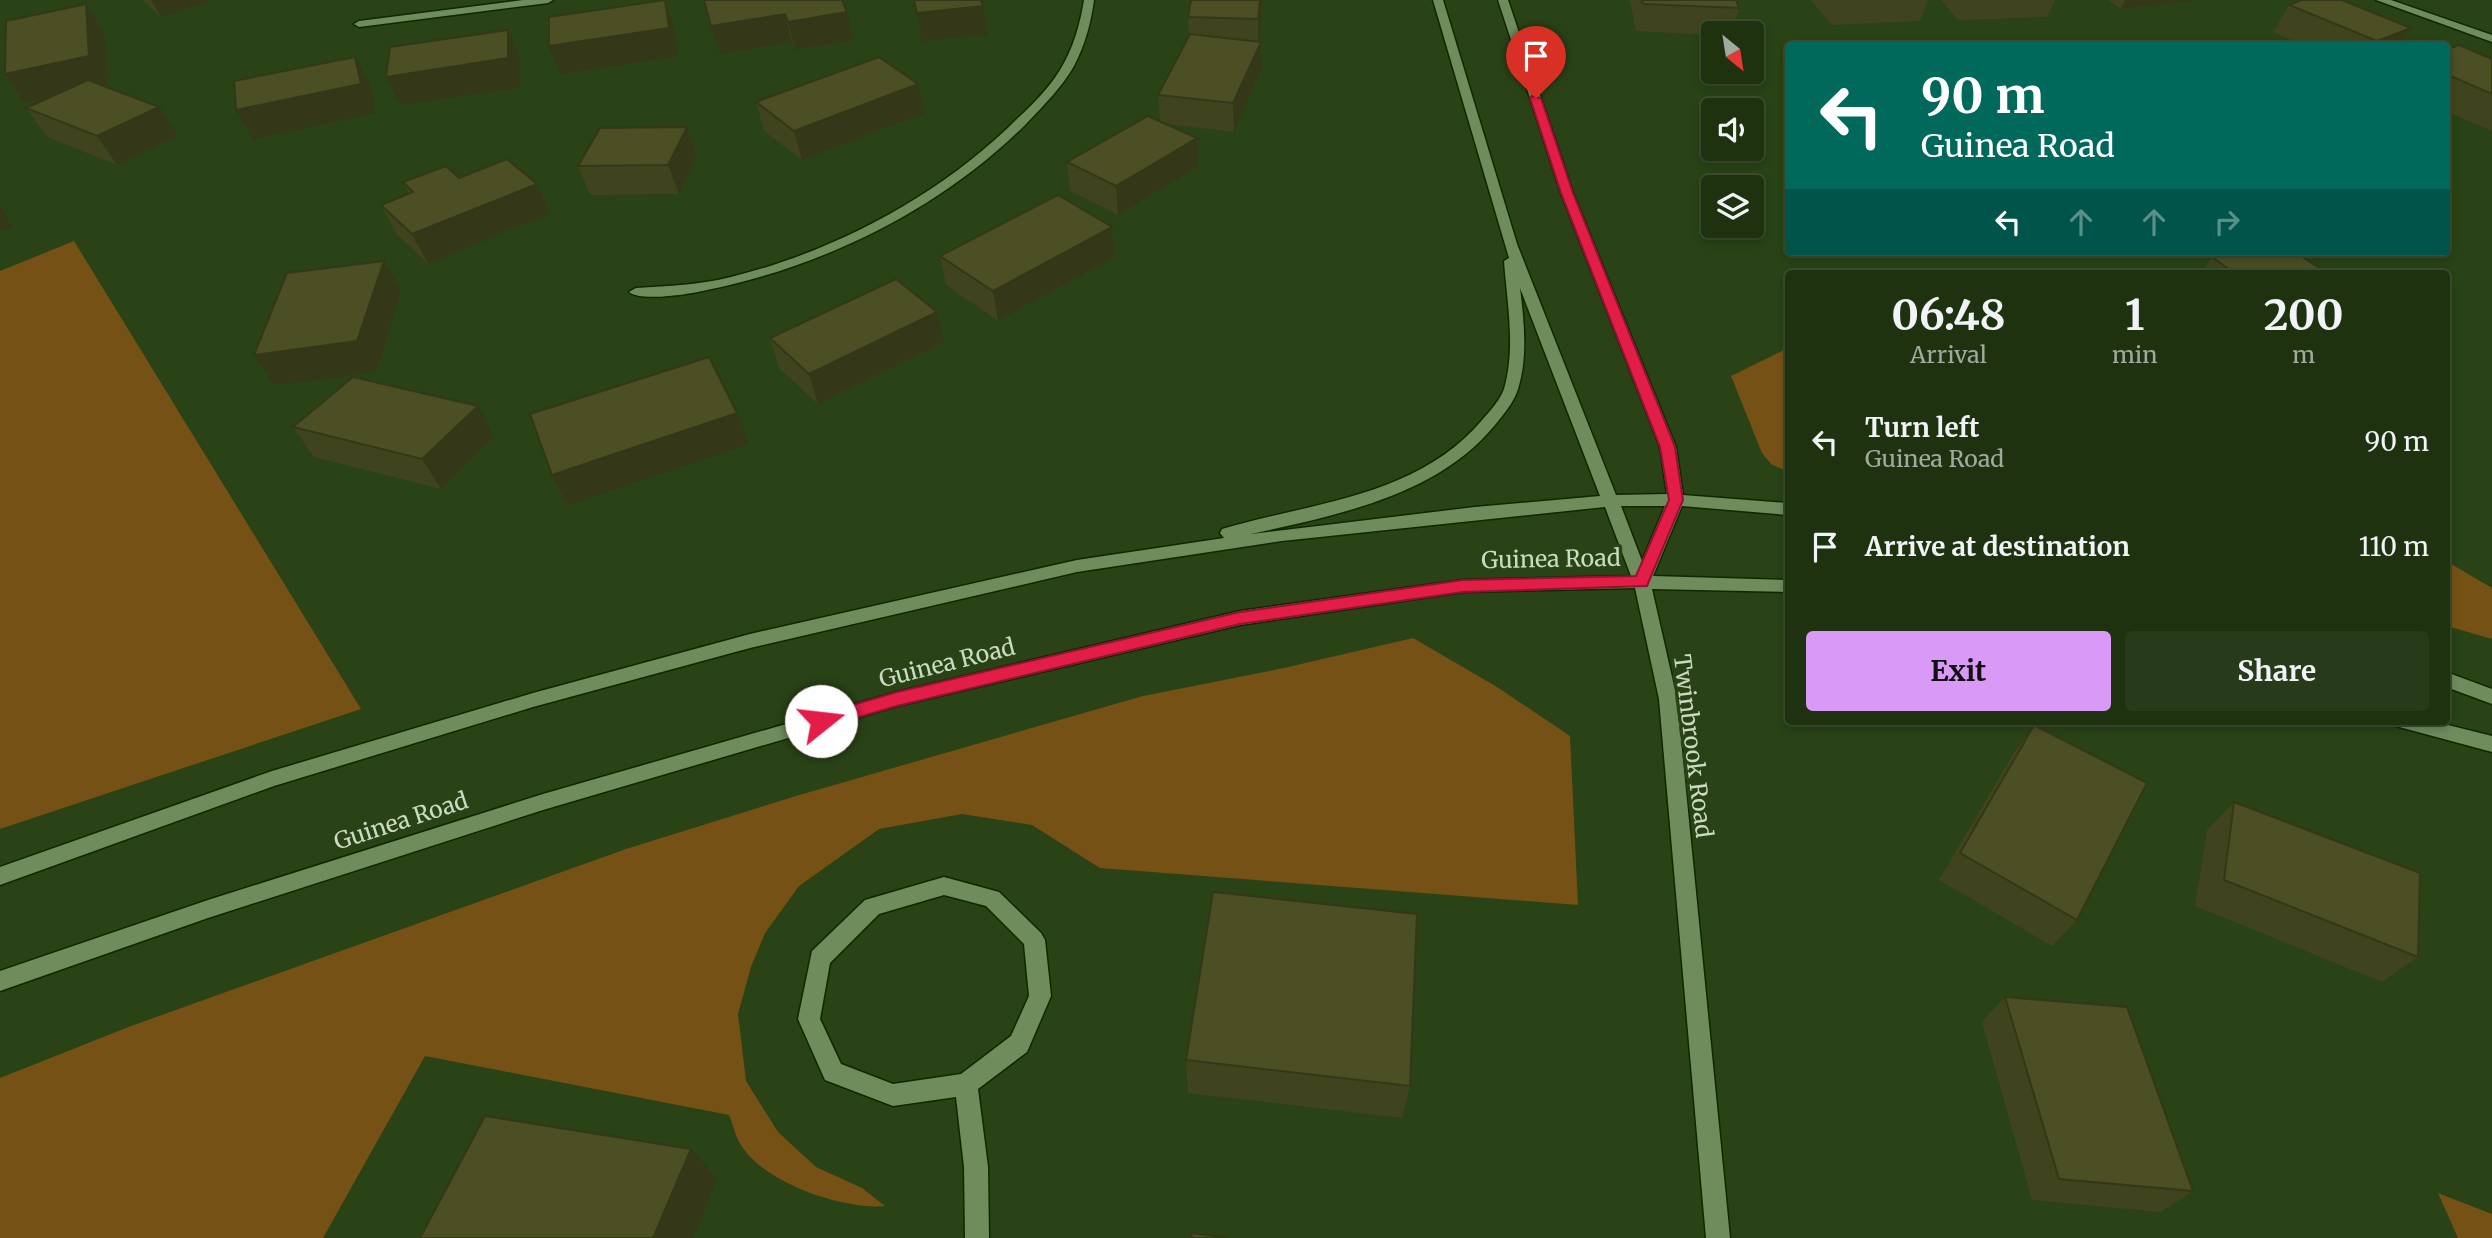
<!DOCTYPE html>
<style>
body{margin:0;font-family:Merriweather,serif;background:#273a19;color:#f1f3f6;height:100vh;display:flex;flex-direction:column;font-size:26px;white-space:nowrap}
*{box-sizing:border-box;margin:0}
p{font-size:23px;color:#a1aa9f}
.icon{flex:none;width:38px;height:38px;fill:none;stroke:currentColor;stroke-width:2;stroke-linecap:round;stroke-linejoin:round}
.map{position:relative;flex:1;overflow:hidden}
.drawer{position:absolute;left:1785px;top:270px;width:665px;height:455px;display:flex;flex-direction:column;background:#1f3210;border-radius:7px;box-shadow:0 4px 10px #0003,0 0 0 2px #3c4d30}
.drawer>*{flex:none}
.banner{position:absolute;left:1785px;top:42px;width:665px;height:214px;border-radius:7px;box-shadow:0 4px 10px #0003,0 0 0 2px #3c4d30;background:#00695c;color:#fff;overflow:hidden}
.needle{width:46px;rotate:150deg}
.controls{position:absolute;left:1701px;top:21px;display:grid;gap:14px}
.controls a{display:grid;place-items:center;width:63px;height:63px;border-radius:7px;background:#1f3210;box-shadow:0 4px 10px #0003,0 0 0 2px #3c4d30;font-size:35px}
.pin{position:absolute;display:grid;place-items:center;width:60px;height:60px;color:#fff;margin:-72px -30px;border-radius:50% 50% 50% 0;rotate:-45deg;box-shadow:0 0 7px #0007}
.pin .icon{rotate:45deg}
.me{position:absolute;width:77px;margin:-38px;rotate:74deg;stroke-linejoin:round;filter:drop-shadow(0 0 5px #0008)}
.turn{display:flex;align-items:center;gap:24px;height:147px;padding:0 21px;font-size:32px}
.turn .icon{width:91px;height:91px;stroke-width:2.5}
.turn b{display:block;font-size:49px;line-height:60px}
.lanes{display:flex;align-items:center;height:66px;padding:0 21px;background:#0003;justify-content:center;gap:35px;direction:ltr}
.lanes .off{opacity:.35}
.eta{display:flex;justify-content:space-evenly;align-items:center;height:119px;text-align:center}
.eta b{font-size:42px;font-weight:700;line-height:49px}
.action{display:flex;gap:14px;margin-top:auto;padding:14px 21px}
.action a{flex:1;height:80px;border-radius:7px;background:#d99af7;color:#111;font-size:28px;font-weight:700;line-height:80px;text-align:center}
.action a+a{background:#273a19;color:#f1f3f6}
ul{padding:0;list-style:none}
li{display:flex;align-items:center;gap:21px;height:105px;padding:0 21px}
li div{flex:1}
li b{display:block;font-size:26px}
li em{font-style:normal}
.map>svg:first-child{display:block}
.green{fill:#765116}
.lines{fill:none;stroke-linecap:round;stroke-linejoin:round}
.street-casing{stroke:#102800;stroke-width:3}
.secondary-casing{stroke:#102800;stroke-width:3}
.street{fill:#6e8c5c;fill-rule:evenodd}
.secondary{fill:#6e8c5c;fill-rule:evenodd}
.wall{fill:#40441e}
.shaded-wall{fill:#343718}
.building{fill:#4b4f23;stroke:#343718;stroke-width:2}
.route{fill:#e11d48;stroke:#92132f;stroke-width:2}
.labels{text-anchor:middle;stroke-width:7;stroke-linejoin:round;paint-order:stroke}
.street-label{font-size:23px;fill:#cbdbc2;stroke:#294216}
</style>
<div class="map">
<svg width="2492" height="1238" viewBox="0 0 2492 1238">
<rect width="100%" height="100%" fill="#294216"/>
<g class="green">
<polygon points="74,241 361,709 0,829 0,271"/>
<polygon points="1788,348 1788,472 1771,464 1762,453 1731,376"/>
<polygon points="2446,561 2492,588 2492,639 2447,626"/>
<path d="M 1413,638 L 1497,687 L 1570,736 L 1578,905 L 1100,868 L 1032,825 L 962,814 L 879,829 L 799,886 L 765,933 L 751,967 L 738,1014 L 746,1081 L 778,1132 L 816,1167 L 862,1188 L 885,1206 C 843,1210 764,1183 741,1145 C 735,1136 733,1124 729,1115 L 425,1056 L 323,1238 L 0,1238 L 0,1078 L 131,1026 L 626,849 L 796,796 L 1143,696 L 1284,668 Z"/>
<polygon points="2438,1193 2492,1214 2492,1238 2458,1238"/>
</g>
<g class="lines">
<defs>
<g id="street">
<polygon points="523,0 553,0 548,3 359,27 354,24 359,21"/>
<path d="M 1084,0 L 1094,0 C 1091,23 1085,45 1074,66 C 1062,87 1044,105 1027,123 C 941,209 825,266 707,290 C 691,294 640,302 629,292 L 636,288 C 669,286 699,285 731,277 C 836,251 941,195 1018,118 C 1033,104 1049,88 1060,70 C 1073,49 1080,25 1084,0 Z"/>
<polygon points="2376,0 2391,0 2492,35 2492,42"/>
<path d="M 944,877 L 999,892 L 1041,933 L 1045,940 L 1051,996 L 1027,1052 L 978,1089 L 988,1167 L 989,1238 L 965,1238 L 964,1167 L 956,1097 L 893,1106 L 825,1080 L 798,1019 L 812,951 L 865,900 ZM 944,895 L 986,906 L 1024,944 L 1029,996 L 1011,1036 L 961,1074 L 893,1084 L 841,1064 L 820,1019 L 830,963 L 879,914 Z"/>
</g>
<g id="secondary">
<path d="M 1433,0 L 1443,0 L 1517,244 L 1616,495 L 1667,494 L 1660,447 L 1561,193 L 1498,0 L 1508,0 L 1573,193 L 1676,447 L 1683,495 L 1788,503 L 1788,515 L 1682,506 L 1653,576 L 1788,580 L 1788,592 L 1652,589 L 1677,699 L 1730,1238 L 1706,1238 L 1659,699 L 1635,588 L 1463,592 L 1240,625 L 897,706 L 543,810 L 208,918 L 0,991 L 0,971 L 208,900 L 543,794 L 897,692 L 1240,611 L 1463,580 L 1631,576 L 1605,507 L 1282,541 L 1077,572 L 750,648 L 533,707 L 274,786 L 0,885 L 0,867 L 272,771 L 533,693 L 750,634 L 1077,560 L 1224,538 L 1220,533 L 1222,529 C 1313,502 1418,497 1483,419 C 1491,410 1500,400 1504,389 C 1516,348 1507,302 1504,261 L 1509,258 ZM 1520,288 L 1600,496 L 1475,507 L 1251,534 C 1337,515 1437,496 1495,425 C 1504,414 1514,402 1518,389 C 1528,357 1524,321 1520,288 ZM 1621,506 L 1665,506 L 1642,561 Z"/>
<polygon points="2446,672 2492,689 2492,704 2446,687"/>
<polygon points="2394,721 2432,721 2492,736 2492,752 2403,728 2396,726"/>
</g>
</defs>
<use href="#street" class="street-casing"/>
<use href="#secondary" class="secondary-casing"/>
<use href="#street" class="street"/>
<use href="#secondary" class="secondary"/>
</g>
<g class="wall">
<polygon points="142,0 214,0 161,17"/>
<polygon points="704,0 847,12 853,40 795,50 792,42 720,54"/>
<polygon points="1191,0 1263,0 1258,41 1261,42 1261,70 1234,132 1167,124 1197,138 1197,167 1118,215 1070,191 1067,162 1160,121 1158,95 1189,36 1188,17"/>
<polygon points="1630,0 1736,0 1739,8 1732,33 1713,33 1713,35 1636,31"/>
<polygon points="1811,0 1928,0 1920,21 1832,25"/>
<polygon points="1941,0 2055,0 2047,17 1958,20"/>
<polygon points="2108,0 2197,0 2121,9"/>
<polygon points="86,4 104,32 108,85 103,86 178,136 117,165 47,137 26,108 50,97 25,103 5,74"/>
<polygon points="2289,5 2411,28 2399,46 2304,46 2273,32"/>
<polygon points="2446,50 2492,59 2492,131 2446,111"/>
<polygon points="756,102 924,113 802,160 764,131"/>
<polygon points="687,127 696,156 679,194 590,195 578,166"/>
<polygon points="459,178 537,184 550,213 428,264 397,234 381,205 409,194 403,182"/>
<polygon points="1112,227 1114,257 998,321 946,285 940,256"/>
<polygon points="2212,257 2327,273 2202,273"/>
<polygon points="770,338 944,342 818,404 779,368"/>
<polygon points="478,406 494,437 441,489 314,457 293,427"/>
<polygon points="2034,725 2077,920 2052,946 1939,880 2013,754"/>
<polygon points="2234,802 2418,957 2382,982 2195,906 2207,830"/>
<polygon points="2005,997 2193,1191 2161,1212 2032,1200 1982,1022"/>
<polygon points="1186,1060 1410,1086 1402,1118 1188,1093"/>
</g>
<g class="shaded-wall">
<polygon points="151,0 214,0 161,17"/>
<polygon points="665,0 674,28 678,56 560,74 549,46"/>
<polygon points="1260,0 1263,0 1258,47 1258,19"/>
<polygon points="2125,0 2197,0 2121,9"/>
<polygon points="86,4 104,32 108,85 25,103 5,74"/>
<polygon points="983,6 987,34 922,41 917,13"/>
<polygon points="847,12 853,40 795,50 788,22"/>
<polygon points="785,14 792,42 720,54 711,26"/>
<polygon points="2411,28 2399,46 2375,46 2377,41"/>
<polygon points="508,30 520,58 520,87 400,105 386,77"/>
<polygon points="1261,42 1261,70 1234,132 1233,103"/>
<polygon points="355,57 370,85 375,113 253,139 236,110"/>
<polygon points="918,84 924,113 802,160 794,131"/>
<polygon points="159,107 178,136 117,165 97,136"/>
<polygon points="687,127 696,156 679,194 668,165"/>
<polygon points="1197,138 1197,167 1118,215 1116,186"/>
<polygon points="537,184 550,213 428,264 412,234"/>
<polygon points="0,204 11,227 0,231"/>
<polygon points="1112,227 1114,257 998,321 993,291"/>
<polygon points="384,261 401,291 376,372 275,385 254,355"/>
<polygon points="937,312 944,342 818,404 809,374"/>
<polygon points="478,406 494,437 441,489 422,459"/>
<polygon points="737,413 749,444 568,505 552,475"/>
<polygon points="691,1149 717,1179 693,1238 653,1238"/>
</g>
<g class="building">
<polygon points="665,0 669,28 549,46 549,17"/>
<polygon points="704,0 842,0 847,12 788,22 785,14 711,26"/>
<polygon points="914,0 981,0 983,6 917,13"/>
<polygon points="1191,0 1260,0 1258,19 1188,17"/>
<polygon points="1642,0 1736,0 1739,8 1643,4"/>
<polygon points="2302,0 2342,0 2411,28 2377,41 2289,5"/>
<polygon points="86,4 89,56 5,74 6,21"/>
<polygon points="508,30 508,58 386,77 390,47"/>
<polygon points="1190,34 1261,42 1233,103 1158,95"/>
<polygon points="2459,45 2492,59 2492,94 2446,74 2446,50"/>
<polygon points="355,57 361,84 236,110 234,81"/>
<polygon points="879,57 918,84 794,131 756,102"/>
<polygon points="88,80 159,107 97,136 26,108"/>
<polygon points="1148,116 1197,138 1116,186 1067,162"/>
<polygon points="687,127 668,165 578,166 600,128"/>
<polygon points="507,159 537,184 412,234 381,205 413,192 403,182 446,166 459,178"/>
<polygon points="1058,195 1112,227 993,291 940,256"/>
<polygon points="2234,252 2295,252 2327,273 2234,273 2212,257"/>
<polygon points="384,261 357,341 254,355 287,273"/>
<polygon points="896,279 937,312 809,374 770,338"/>
<polygon points="709,357 737,413 552,475 530,414"/>
<polygon points="353,377 478,406 422,459 293,427"/>
<polygon points="2034,725 2147,783 2077,920 1960,853"/>
<polygon points="2234,802 2420,873 2418,957 2224,880"/>
<polygon points="1213,892 1417,914 1410,1086 1186,1060"/>
<polygon points="2005,997 2127,1007 2193,1191 2059,1179"/>
<polygon points="485,1116 691,1149 653,1238 420,1238"/>
<polygon points="1192,1233 1229,1238 1191,1238"/>
</g>
<polygon class="route" points="1532,96 1541,98 1573,193 1675,447 1683,500 1647,586 1463,592 1240,624 897,706 821,728 815,726 813,721 815,716 897,692 1240,612 1463,580 1636,576 1669,500 1660,447 1561,193 1530,98"/>
<g class="labels">
<g class="street-label">
<text transform="translate(1551 559) rotate(-1)" y="8">Guinea Road</text>
<text transform="translate(947 663) rotate(-14)" y="8">Guinea Road</text>
<text transform="translate(1693 746) rotate(83)" y="8">Twinbrook Road</text>
<text transform="translate(401 821) rotate(-18)" y="8">Guinea Road</text>
</g>
</g>
</svg>
<div class="controls">
<a><svg class="needle" viewBox="-14 -14 28 28"><path d="M0-13l5 13h-10z" fill="#e53935"/><path d="M0 13l5-13h-10z" fill="#a1aa9f"/></svg></a>
<a><svg class="icon" aria-label="sound" viewBox="0 0 24 24"><path d="M4 9h4l5-4v14l-5-4H4zM17 9q2 3 0 6"/></svg></a>
<a><svg class="icon" aria-label="layers" viewBox="0 0 24 24"><path d="M12 4l9 5-9 5-9-5zM3 14l9 5 9-5"/></svg></a>
</div>
<div class="pin" style="left:1536px;top:98px;background:#d93025"><svg class="icon" aria-label="arrive" viewBox="0 0 24 24"><path d="M6 21V4h12l-3 4 3 4H6"/></svg></div>
<svg class="me" style="left:821px;top:721px" viewBox="-20 -20 40 40"><circle r="19" fill="#fff"/><path d="M0-13L10 11 0 6-10 11z" fill="#e11d48"/></svg>
<div class="banner">
<div class="turn"><svg class="icon" aria-label="left" viewBox="0 0 24 24"><path d="M17 20v-9H6M10 6l-5 5 5 5"/></svg><div><b>90 m</b>Guinea Road</div></div>
<div class="lanes"><svg class="icon" aria-label="left" viewBox="0 0 24 24"><path d="M17 20v-9H6M10 6l-5 5 5 5"/></svg><svg class="icon off" aria-label="ahead" viewBox="0 0 24 24"><path d="M12 20V5M6 11l6-6 6 6"/></svg><svg class="icon off" aria-label="ahead" viewBox="0 0 24 24"><path d="M12 20V5M6 11l6-6 6 6"/></svg><svg class="icon off" aria-label="right" viewBox="0 0 24 24"><path d="M7 20v-9h11M14 6l5 5-5 5"/></svg></div>
</div>
<section class="drawer">
<div class="eta">
<div><b>06:48</b><p>Arrival</p></div>
<div><b>1</b><p>min</p></div>
<div><b>200</b><p>m</p></div>
</div>
<ul>
<li><svg class="icon" aria-label="left" viewBox="0 0 24 24"><path d="M17 20v-9H6M10 6l-5 5 5 5"/></svg><div><b>Turn left</b><p>Guinea Road</p></div><em>90 m</em></li>
<li><svg class="icon" aria-label="arrive" viewBox="0 0 24 24"><path d="M6 21V4h12l-3 4 3 4H6"/></svg><div><b>Arrive at destination</b></div><em>110 m</em></li>
</ul>
<div class="action"><a>Exit</a><a>Share</a></div>
</section>
</div>
